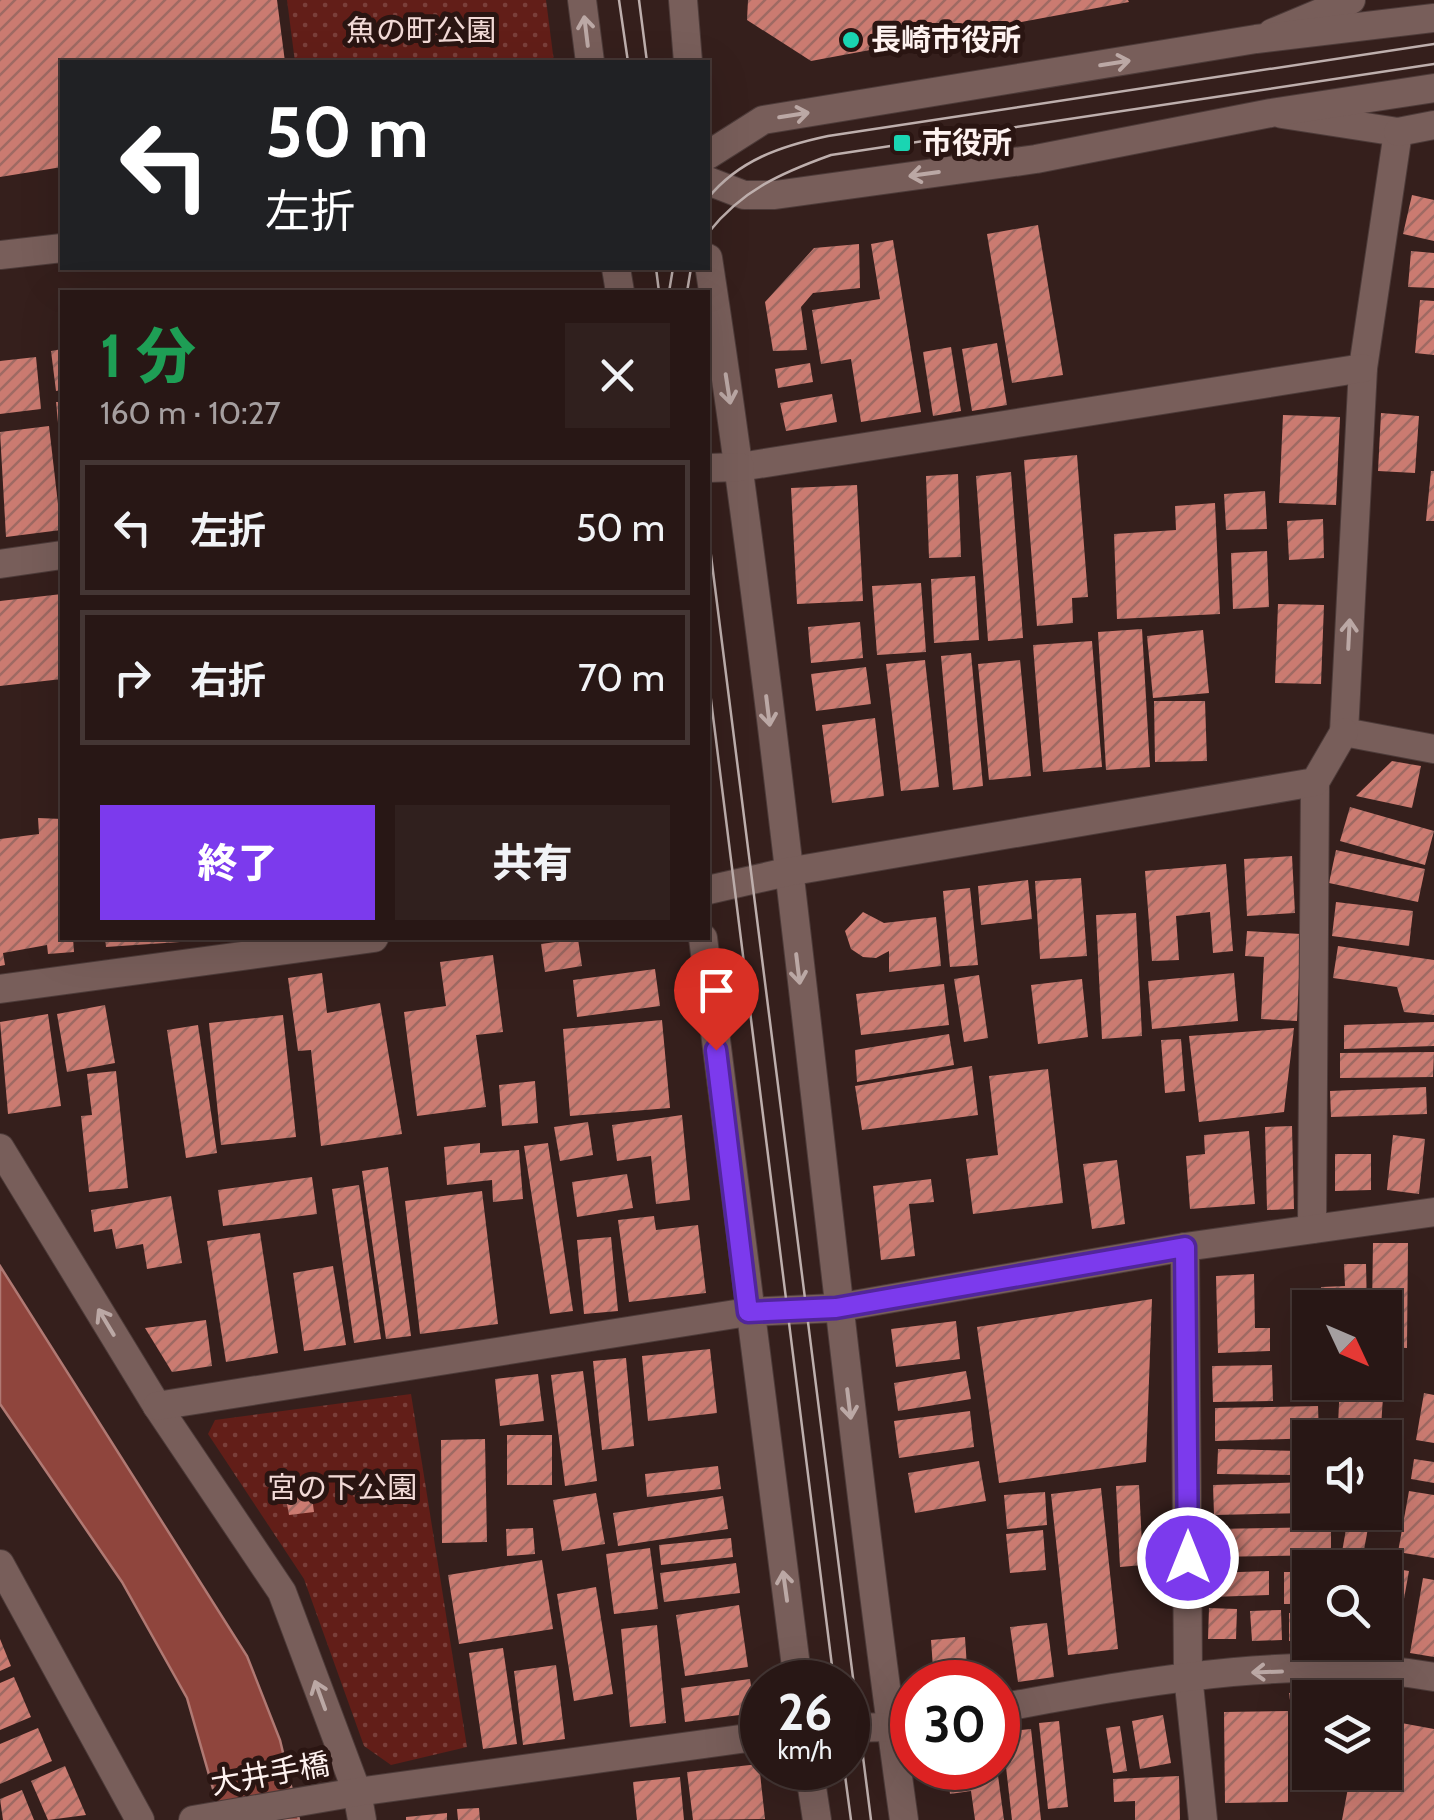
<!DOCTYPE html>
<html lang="ja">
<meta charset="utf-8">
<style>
body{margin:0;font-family:Cabin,"Noto Sans JP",sans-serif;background:#30201e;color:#f1f3f6;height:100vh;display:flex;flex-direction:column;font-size:38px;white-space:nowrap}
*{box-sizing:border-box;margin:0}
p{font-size:32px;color:#a59fa0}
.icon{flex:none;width:55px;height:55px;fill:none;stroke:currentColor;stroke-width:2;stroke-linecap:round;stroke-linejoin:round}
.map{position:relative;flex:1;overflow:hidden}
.panel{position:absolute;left:60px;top:290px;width:650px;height:650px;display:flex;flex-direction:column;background:#281715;border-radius:0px;box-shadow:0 10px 40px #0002,0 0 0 2px #443634}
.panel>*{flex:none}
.hud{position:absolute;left:60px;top:60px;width:650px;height:210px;border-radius:0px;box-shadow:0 10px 40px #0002,0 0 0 2px #443634;background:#202124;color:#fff;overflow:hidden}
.needle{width:65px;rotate:134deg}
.buttons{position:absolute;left:1292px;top:1290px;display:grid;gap:20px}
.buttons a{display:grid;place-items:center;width:110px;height:110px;border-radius:0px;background:#281715;box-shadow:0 10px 40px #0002,0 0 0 2px #443634;font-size:50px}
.speed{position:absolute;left:740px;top:1660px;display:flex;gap:20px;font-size:50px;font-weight:700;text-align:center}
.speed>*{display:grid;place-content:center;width:130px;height:130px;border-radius:50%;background:#281715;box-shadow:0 10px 40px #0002,0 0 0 2px #443634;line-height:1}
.speed small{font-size:25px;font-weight:400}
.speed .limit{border:15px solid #d22;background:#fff;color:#111}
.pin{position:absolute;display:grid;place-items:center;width:85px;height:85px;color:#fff;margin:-102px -42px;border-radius:50% 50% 50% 0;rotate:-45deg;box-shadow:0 0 10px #0007}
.pin .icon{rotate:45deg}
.me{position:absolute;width:110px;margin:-55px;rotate:0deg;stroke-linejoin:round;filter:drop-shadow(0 0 8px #0008)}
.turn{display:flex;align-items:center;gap:35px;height:210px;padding:0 40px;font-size:45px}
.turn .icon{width:130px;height:130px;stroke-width:2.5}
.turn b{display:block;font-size:70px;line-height:85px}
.round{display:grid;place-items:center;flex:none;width:105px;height:105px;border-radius:0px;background:#30201e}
.overview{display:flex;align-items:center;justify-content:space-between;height:170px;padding:0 40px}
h1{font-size:60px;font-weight:800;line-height:75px;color:#1e9e55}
.primary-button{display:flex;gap:20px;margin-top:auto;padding:20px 40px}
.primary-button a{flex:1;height:115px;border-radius:0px;background:#7c3aed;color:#fff;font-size:40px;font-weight:800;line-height:115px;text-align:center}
.primary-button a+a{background:#30201e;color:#f1f3f6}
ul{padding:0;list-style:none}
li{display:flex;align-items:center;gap:30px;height:135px;margin:0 20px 15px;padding:0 20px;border:5px solid #443634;border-radius:0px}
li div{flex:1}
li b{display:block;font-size:38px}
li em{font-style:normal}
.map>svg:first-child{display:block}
.park{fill:url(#park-dots)}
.water{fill:#8f453d;stroke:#b07973;stroke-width:2.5}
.building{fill:url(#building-hatch)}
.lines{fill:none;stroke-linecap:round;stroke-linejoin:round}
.minor-casing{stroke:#4d3b39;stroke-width:30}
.tertiary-casing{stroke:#4d3b39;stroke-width:30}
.minor{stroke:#785e5a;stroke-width:28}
.tertiary{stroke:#785e5a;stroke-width:28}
.tram{stroke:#beafad;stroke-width:2.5}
.oneway{stroke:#bba8a5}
.route-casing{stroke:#51269a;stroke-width:25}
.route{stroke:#7c3aed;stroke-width:18}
.poi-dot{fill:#1ad5b2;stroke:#2a1512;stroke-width:4}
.labels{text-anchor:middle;stroke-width:10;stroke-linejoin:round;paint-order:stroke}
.park-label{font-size:30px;fill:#f1d9d6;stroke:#2a1512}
.poi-label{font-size:30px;font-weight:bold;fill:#fef2f0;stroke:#2a1512;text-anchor:start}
.street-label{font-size:30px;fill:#fef2f0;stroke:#2a1512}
</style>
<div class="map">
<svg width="1434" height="1820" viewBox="0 0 1434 1820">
<defs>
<pattern id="park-dots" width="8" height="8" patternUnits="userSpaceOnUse" patternTransform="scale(2.5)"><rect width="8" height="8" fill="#621e18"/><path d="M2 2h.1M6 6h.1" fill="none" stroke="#7a3f3a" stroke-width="1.8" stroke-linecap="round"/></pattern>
<pattern id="building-hatch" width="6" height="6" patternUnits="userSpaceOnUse" patternTransform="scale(2.5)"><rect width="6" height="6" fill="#cb7b71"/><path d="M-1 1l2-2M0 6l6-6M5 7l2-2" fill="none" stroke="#9f6a63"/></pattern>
</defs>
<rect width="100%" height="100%" fill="#351f1c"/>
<g class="park">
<polygon points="287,0 546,0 554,62 295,62"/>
<polygon points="411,1394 467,1747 391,1765 364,1746 304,1579 208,1434 215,1420"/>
</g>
<polygon class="water" points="0,1266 247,1656 280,1740 299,1820 222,1820 187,1698 122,1582 0,1404"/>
<g class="building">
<polygon points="0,0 277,0 285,62 62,62 62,167 0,177"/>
<polygon points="748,0 1128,0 1129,2 811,61 747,20"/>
<polygon points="1412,195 1434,200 1434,241 1403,234"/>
<polygon points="1038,225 1063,375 1012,383 987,234"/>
<polygon points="893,240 921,412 861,422 851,359 821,364 812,310 880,299 871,244"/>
<polygon points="859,244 860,288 813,293 801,307 807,350 773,351 765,302 814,248"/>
<polygon points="1411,251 1434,253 1434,288 1408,287"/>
<polygon points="1420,300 1434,301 1434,355 1415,353"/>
<polygon points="997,343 1007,405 972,411 962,349"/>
<polygon points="951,347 961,411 933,416 923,352"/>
<polygon points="62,349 62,390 56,391 51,351"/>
<polygon points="36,357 41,409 0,414 0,361"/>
<polygon points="810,363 813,382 778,388 775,369"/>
<polygon points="832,394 837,422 786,431 780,403"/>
<polygon points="56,402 62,402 62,444 60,444"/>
<polygon points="1381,413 1419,416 1415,473 1378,471"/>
<polygon points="1283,415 1340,417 1336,505 1279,503"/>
<polygon points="49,426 61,530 6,537 0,432"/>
<polygon points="1077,455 1088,597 1072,598 1073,623 1037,626 1024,460"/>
<polygon points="1431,471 1434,471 1434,521 1426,521"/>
<polygon points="1011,472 1023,638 988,641 976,476"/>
<polygon points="958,474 961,557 929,558 926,476"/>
<polygon points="857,485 863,601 797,604 791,488"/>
<polygon points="1265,491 1267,529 1226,530 1224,494"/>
<polygon points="1215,503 1220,614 1117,619 1114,534 1176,530 1175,506"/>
<polygon points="1323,519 1324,558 1289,560 1287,521"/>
<polygon points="1267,551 1269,607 1233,609 1231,553"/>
<polygon points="975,576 979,640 934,643 931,579"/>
<polygon points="921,583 926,652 877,655 872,586"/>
<polygon points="62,594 62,679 0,686 0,601"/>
<polygon points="1278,604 1324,605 1321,684 1275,683"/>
<polygon points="860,622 863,658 811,663 808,627"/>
<polygon points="1142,629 1150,767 1106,770 1098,632"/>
<polygon points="1203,630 1209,693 1153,698 1147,636"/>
<polygon points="1092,641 1102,767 1043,772 1033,645"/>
<polygon points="971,653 983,786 953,790 941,656"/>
<polygon points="925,660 939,787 901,791 886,664"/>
<polygon points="1020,660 1031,776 989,780 978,664"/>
<polygon points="866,667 871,704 816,711 811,674"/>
<polygon points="1154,701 1205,701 1207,761 1155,762"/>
<polygon points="875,718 884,796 832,803 822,725"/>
<polygon points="1392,761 1421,766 1412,808 1356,796"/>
<polygon points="1350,807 1434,831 1425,865 1340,841"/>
<polygon points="38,818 62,819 62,938 73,938 74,952 48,954 47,945 3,953 5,965 0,966 0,839 39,834"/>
<polygon points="1336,850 1425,869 1418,902 1329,883"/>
<polygon points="1292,856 1295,913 1247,916 1244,859"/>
<polygon points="1226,864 1233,951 1213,953 1210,912 1176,916 1179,960 1152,961 1145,871"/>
<polygon points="1081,878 1087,956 1040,959 1035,881"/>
<polygon points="1028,880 1032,919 981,925 978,886"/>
<polygon points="970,888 978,965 950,967 943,891"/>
<polygon points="1336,902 1413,911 1409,946 1332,936"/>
<polygon points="863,912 884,923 936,917 941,966 889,972 889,951 876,958 863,957 851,949 845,931"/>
<polygon points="1136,913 1142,1036 1102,1039 1096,915"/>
<polygon points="1247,931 1301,934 1297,1021 1261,1019 1264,957 1245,956"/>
<polygon points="105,938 179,938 180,942 106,947"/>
<polygon points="578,939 582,966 545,972 541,944"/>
<polygon points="1338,946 1434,960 1434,1015 1404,1012 1397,987 1333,978"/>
<polygon points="493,955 503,1032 476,1035 486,1107 417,1116 404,1012 446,1006 440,962"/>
<polygon points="655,969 660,1006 577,1017 573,980"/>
<polygon points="322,973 327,1013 380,1003 402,1134 321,1146 311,1050 298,1051 288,978"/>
<polygon points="1234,973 1238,1021 1152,1029 1148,981"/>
<polygon points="979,975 988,1038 964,1042 954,979"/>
<polygon points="1082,979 1088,1037 1038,1044 1031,985"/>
<polygon points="944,984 949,1025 861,1035 856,994"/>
<polygon points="105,1005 115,1063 67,1072 57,1014"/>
<polygon points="48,1014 61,1106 8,1114 0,1022"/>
<polygon points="283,1015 296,1137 221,1145 209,1023"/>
<polygon points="662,1020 670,1108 570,1116 563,1029"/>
<polygon points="1434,1022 1434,1046 1344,1049 1344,1025"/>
<polygon points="198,1025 217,1153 186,1158 167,1030"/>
<polygon points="1294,1028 1284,1112 1199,1122 1189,1036"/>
<polygon points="949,1034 954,1065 857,1082 855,1050"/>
<polygon points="1181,1039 1185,1091 1165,1093 1161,1040"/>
<polygon points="1434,1052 1433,1077 1340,1078 1340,1053"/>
<polygon points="972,1066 978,1115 862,1130 855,1086"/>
<polygon points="1048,1069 1063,1203 973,1214 966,1159 998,1155 989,1076"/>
<polygon points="116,1071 128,1188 89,1192 81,1116 92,1115 87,1074"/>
<polygon points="535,1081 538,1123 502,1126 499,1085"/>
<polygon points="1426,1087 1427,1114 1331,1117 1330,1091"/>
<polygon points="682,1115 690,1200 656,1204 651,1156 617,1161 612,1125"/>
<polygon points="588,1122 593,1155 560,1161 554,1127"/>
<polygon points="1292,1126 1294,1209 1267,1210 1265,1127"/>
<polygon points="1249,1131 1255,1204 1190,1209 1186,1156 1205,1154 1204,1135"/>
<polygon points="1393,1135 1425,1139 1419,1194 1387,1190"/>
<polygon points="480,1143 480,1153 519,1150 523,1199 493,1202 492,1180 447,1185 444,1147"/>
<polygon points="548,1143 573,1311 550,1314 524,1146"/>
<polygon points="1335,1154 1371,1154 1371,1190 1335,1191"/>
<polygon points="1117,1160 1125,1224 1092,1229 1083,1164"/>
<polygon points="388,1167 411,1336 386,1339 362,1171"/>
<polygon points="627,1174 633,1208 577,1217 572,1182"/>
<polygon points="312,1177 317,1214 223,1226 218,1190"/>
<polygon points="931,1179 934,1202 909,1204 915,1256 881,1260 873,1186"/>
<polygon points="359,1185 381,1339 354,1343 332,1189"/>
<polygon points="482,1191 498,1324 420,1334 405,1201"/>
<polygon points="171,1196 182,1263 147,1269 143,1244 116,1249 112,1229 94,1232 91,1210"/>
<polygon points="654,1216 656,1230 698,1225 706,1293 629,1302 618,1220"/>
<polygon points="260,1233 278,1353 226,1362 207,1241"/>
<polygon points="611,1237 618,1311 584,1314 577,1240"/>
<polygon points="1373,1243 1408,1243 1407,1348 1385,1347 1385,1308 1372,1308"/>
<polygon points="1344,1264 1366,1264 1367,1308 1321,1308 1321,1287 1345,1286"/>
<polygon points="333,1266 346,1345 304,1351 293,1273"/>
<polygon points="1254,1274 1255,1328 1270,1328 1270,1351 1218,1353 1216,1276"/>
<polygon points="1152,1299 1146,1462 999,1483 977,1327"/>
<polygon points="206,1320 212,1366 172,1372 145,1328"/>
<polygon points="956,1321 960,1359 896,1367 891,1329"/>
<polygon points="710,1349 717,1413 648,1421 642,1356"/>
<polygon points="626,1358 634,1446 602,1450 593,1361"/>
<polygon points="1272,1365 1273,1401 1213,1402 1212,1366"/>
<polygon points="583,1371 597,1481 565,1486 551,1375"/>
<polygon points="966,1371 971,1399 898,1411 894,1383"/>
<polygon points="538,1374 544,1421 500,1426 495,1379"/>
<polygon points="1340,1382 1384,1382 1381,1427 1338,1425"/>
<polygon points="1424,1393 1434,1395 1434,1443 1416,1440"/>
<polygon points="1318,1406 1319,1438 1215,1441 1215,1408"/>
<polygon points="970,1411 974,1447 899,1458 894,1421"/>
<rect x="507" y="1435" width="45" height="50"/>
<polygon points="485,1439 487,1542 442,1543 441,1440"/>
<polygon points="1218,1449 1297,1451 1297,1475 1217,1474"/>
<polygon points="1414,1459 1434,1462 1434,1483 1411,1479"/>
<polygon points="979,1461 986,1501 915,1513 908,1473"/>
<polygon points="718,1466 721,1489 647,1497 645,1474"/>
<polygon points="1310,1482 1310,1513 1214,1515 1213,1485"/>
<polygon points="1139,1485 1143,1565 1120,1567 1116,1486"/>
<polygon points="1101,1488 1118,1649 1068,1655 1051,1494"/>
<polygon points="311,1490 314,1512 289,1515 285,1494"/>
<polygon points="1409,1491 1434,1495 1434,1558 1398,1552"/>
<polygon points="1045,1492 1047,1525 1007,1529 1004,1495"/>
<polygon points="596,1493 605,1544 562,1551 553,1500"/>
<polygon points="723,1496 728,1529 618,1546 613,1513"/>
<polygon points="1349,1512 1371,1512 1363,1555 1342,1552"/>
<polygon points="1331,1527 1331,1555 1210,1557 1210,1529"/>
<polygon points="533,1528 535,1554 507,1556 506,1529"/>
<polygon points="1043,1530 1046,1570 1010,1573 1006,1534"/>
<polygon points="731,1538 733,1557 661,1565 659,1545"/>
<polygon points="650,1548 658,1609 614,1614 606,1554"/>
<polygon points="542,1560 553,1629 459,1644 448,1575"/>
<polygon points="736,1563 740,1593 664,1602 660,1573"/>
<polygon points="1385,1567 1409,1571 1395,1649 1369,1645 1385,1642"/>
<polygon points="1269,1571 1269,1595 1211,1597 1210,1573"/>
<rect x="1284" y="1572" width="26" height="32"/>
<polygon points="1423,1578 1434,1580 1434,1657 1410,1653"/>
<polygon points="596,1587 613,1694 574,1701 557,1594"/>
<polygon points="739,1605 748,1667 685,1676 676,1615"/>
<polygon points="1209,1608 1237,1609 1236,1639 1208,1639"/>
<polygon points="1281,1610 1282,1640 1252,1641 1250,1611"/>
<polygon points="1310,1612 1310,1641 1289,1641 1289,1613"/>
<polygon points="1047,1623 1054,1677 1018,1682 1010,1627"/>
<polygon points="657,1625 666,1723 630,1727 621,1629"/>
<polygon points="965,1637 968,1682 934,1682 931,1640"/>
<polygon points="0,1639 11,1666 0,1671"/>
<polygon points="503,1648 517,1744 483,1749 469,1653"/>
<polygon points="556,1665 565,1739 523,1745 514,1671"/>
<polygon points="14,1677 31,1717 0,1730 0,1683"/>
<polygon points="750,1679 755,1713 685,1722 681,1688"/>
<polygon points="1289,1693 1316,1693 1310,1698 1310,1773 1300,1772"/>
<polygon points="1288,1711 1288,1802 1225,1803 1224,1712"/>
<polygon points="1163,1715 1171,1763 1140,1769 1132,1721"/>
<polygon points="1385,1720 1434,1729 1434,1820 1342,1820 1351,1772 1385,1772"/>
<polygon points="1059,1721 1068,1807 1048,1809 1039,1723"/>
<polygon points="1120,1726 1127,1771 1113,1773 1106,1728"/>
<polygon points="38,1728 52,1761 0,1784 0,1744"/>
<polygon points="1031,1729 1041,1820 1012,1820 1002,1732"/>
<polygon points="759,1764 765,1819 693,1820 687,1772"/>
<polygon points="65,1766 86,1815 48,1820 31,1781"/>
<polygon points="947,1768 997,1768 1004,1820 975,1820 971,1791 950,1794"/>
<polygon points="1179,1776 1180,1820 1135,1820 1135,1801 1114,1802 1113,1779"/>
<polygon points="680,1777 684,1820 637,1820 633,1782"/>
<polygon points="22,1790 34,1820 3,1820 0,1799"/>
<polygon points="479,1808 480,1820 458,1820 457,1809"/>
<polygon points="447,1813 447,1820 406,1820 406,1817"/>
</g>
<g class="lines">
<defs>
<g id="minor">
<polyline points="1272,33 1351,0"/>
<polyline points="1282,114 1398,132 1363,368 1344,732 1434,749"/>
<polyline points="1398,132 1434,125"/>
<polyline points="740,467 1363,368"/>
<polyline points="0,564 62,555"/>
<polyline points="0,989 374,938"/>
<polyline points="0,1148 157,1406 282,1592 357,1792 362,1820"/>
<polyline points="1312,1229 1315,782"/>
<polyline points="1185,1247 1188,1675 1203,1820"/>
<polyline points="836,1308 1185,1247 1434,1212"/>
<polyline points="157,1406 748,1312"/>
<polyline points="0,1564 140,1820"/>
<path d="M 998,1708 C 1140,1683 1290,1652 1434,1677"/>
<polyline points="891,1727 912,1723"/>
<polyline points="193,1820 357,1792 762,1736"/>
</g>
<g id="tertiary">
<polyline points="582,0 590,62"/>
<polyline points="683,0 688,62"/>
<polyline points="708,155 763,120 1256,39 1434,18"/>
<polyline points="708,181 744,195 775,195 1036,159 1271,113 1434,88"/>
<polyline points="0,255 62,248"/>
<path d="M 708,258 C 788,776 831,1300 904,1820"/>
<polyline points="616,268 620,292"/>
<polyline points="708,468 740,467"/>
<polyline points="708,890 787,872 1315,782 1344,732"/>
<polyline points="703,938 798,1682"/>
<polyline points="748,1312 836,1308"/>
<polyline points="848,1728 891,1727"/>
<polyline points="809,1768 817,1820"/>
</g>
</defs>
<use href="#minor" class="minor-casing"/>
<use href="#tertiary" class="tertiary-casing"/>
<use href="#minor" class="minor"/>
<use href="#tertiary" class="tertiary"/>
<g class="tram">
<polyline points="619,0 628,62"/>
<polyline points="639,0 647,62"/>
<path d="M 708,198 C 739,160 781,146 828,136 L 1434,44"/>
<path d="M 708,233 C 742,190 781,173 831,155 L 1434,64"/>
<polyline points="656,268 659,292"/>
<polyline points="669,292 673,268"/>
<polyline points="687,292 691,268"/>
<polyline points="708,532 871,1820"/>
<polyline points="708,676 834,1682"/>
<polyline points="844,1768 851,1820"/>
</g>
</g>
<defs><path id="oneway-shaft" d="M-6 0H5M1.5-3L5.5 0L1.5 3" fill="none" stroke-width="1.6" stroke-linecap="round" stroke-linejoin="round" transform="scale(2.5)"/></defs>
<g class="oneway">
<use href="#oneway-shaft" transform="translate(586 31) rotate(-97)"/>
<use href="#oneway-shaft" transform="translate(1115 63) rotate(-9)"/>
<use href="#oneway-shaft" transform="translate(794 115) rotate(-9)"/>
<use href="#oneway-shaft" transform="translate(924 174) rotate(172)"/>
<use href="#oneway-shaft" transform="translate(728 389) rotate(81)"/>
<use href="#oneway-shaft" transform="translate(1349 634) rotate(-87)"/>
<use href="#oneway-shaft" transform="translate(768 711) rotate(83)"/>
<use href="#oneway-shaft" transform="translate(798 969) rotate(83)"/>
<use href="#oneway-shaft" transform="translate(106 1322) rotate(-121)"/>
<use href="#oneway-shaft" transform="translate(849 1404) rotate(83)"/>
<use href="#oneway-shaft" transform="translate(785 1586) rotate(-98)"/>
<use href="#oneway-shaft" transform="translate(1267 1672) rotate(178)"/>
<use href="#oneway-shaft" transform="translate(320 1695) rotate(-110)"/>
</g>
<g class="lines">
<defs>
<polyline id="route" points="716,1050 748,1312 836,1308 1185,1247 1188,1558"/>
</defs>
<use href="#route" class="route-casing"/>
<use href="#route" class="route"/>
</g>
<g class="poi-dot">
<circle cx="851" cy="40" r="10"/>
<rect x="892" y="133" width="20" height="20" rx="5"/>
</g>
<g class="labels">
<g class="park-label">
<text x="421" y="41">魚の町公園</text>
<text x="342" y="1498">宮の下公園</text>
</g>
<g class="poi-label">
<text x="871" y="50">長崎市役所</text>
<text x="922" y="153">市役所</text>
</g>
<g class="street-label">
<text transform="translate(270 1774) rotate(-10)" y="10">大井手橋</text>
</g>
</g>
</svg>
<div class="buttons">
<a><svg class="needle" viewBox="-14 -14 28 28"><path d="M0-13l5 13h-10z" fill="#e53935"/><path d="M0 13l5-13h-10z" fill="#a59fa0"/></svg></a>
<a><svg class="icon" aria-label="sound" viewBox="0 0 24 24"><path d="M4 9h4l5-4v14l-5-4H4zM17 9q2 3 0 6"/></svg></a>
<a><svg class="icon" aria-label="search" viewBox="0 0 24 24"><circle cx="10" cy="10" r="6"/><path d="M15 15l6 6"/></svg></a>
<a><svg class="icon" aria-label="layers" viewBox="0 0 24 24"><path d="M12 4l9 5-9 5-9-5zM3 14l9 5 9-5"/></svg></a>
</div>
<div class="speed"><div>26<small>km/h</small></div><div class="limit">30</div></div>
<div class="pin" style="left:716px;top:1050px;background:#d93025"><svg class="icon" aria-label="arrive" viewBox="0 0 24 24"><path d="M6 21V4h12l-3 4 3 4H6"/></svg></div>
<svg class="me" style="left:1188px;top:1558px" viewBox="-20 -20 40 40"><circle r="17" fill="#7c3aed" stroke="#fff" stroke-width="3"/><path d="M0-11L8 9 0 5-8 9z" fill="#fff"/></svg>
<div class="hud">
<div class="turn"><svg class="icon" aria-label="left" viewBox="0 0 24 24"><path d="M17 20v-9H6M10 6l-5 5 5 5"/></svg><div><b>50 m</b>左折</div></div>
</div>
<section class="panel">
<div class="overview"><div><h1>1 分</h1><p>160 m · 10:27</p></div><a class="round"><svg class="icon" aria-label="close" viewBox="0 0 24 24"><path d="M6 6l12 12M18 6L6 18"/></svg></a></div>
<ul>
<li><svg class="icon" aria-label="left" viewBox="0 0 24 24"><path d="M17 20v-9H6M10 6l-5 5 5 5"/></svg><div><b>左折</b></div><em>50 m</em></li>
<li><svg class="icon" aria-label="right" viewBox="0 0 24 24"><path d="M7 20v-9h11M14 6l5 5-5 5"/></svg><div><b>右折</b></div><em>70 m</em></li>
</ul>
<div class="primary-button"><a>終了</a><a>共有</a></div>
</section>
</div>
